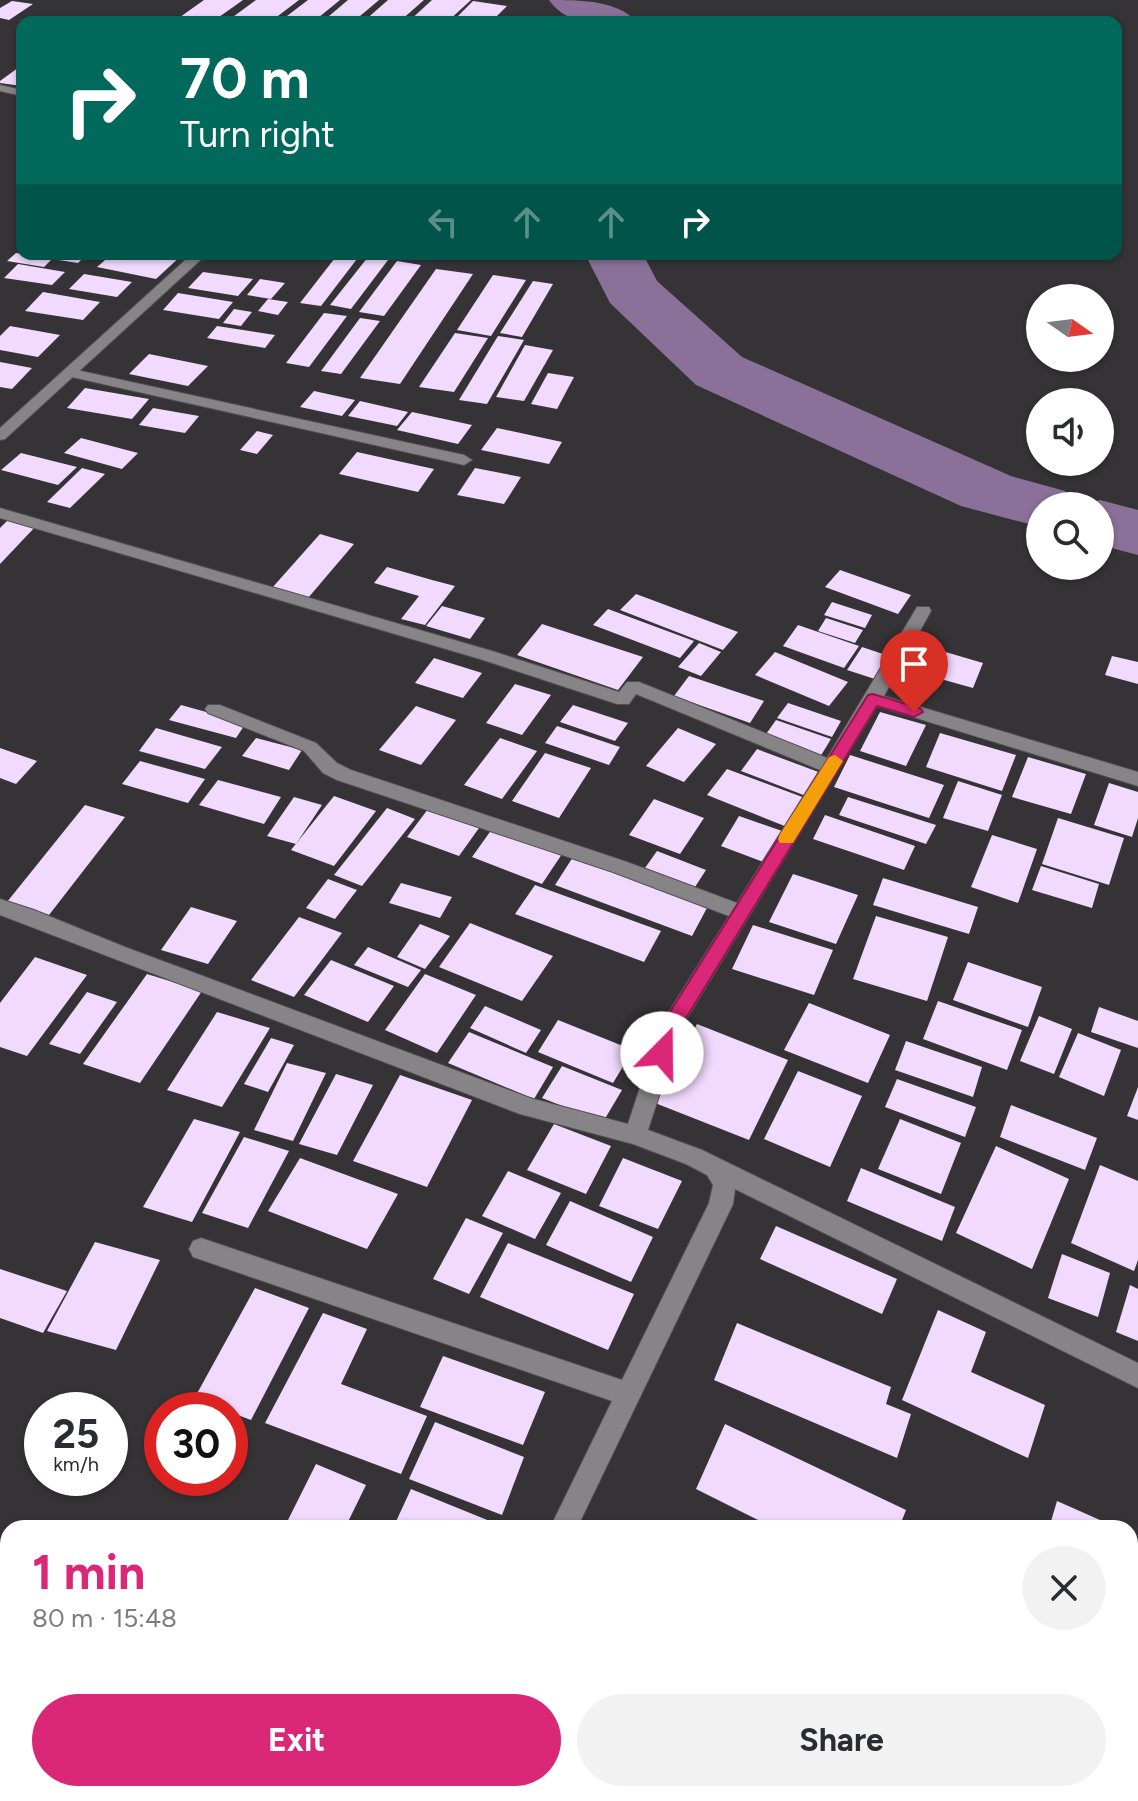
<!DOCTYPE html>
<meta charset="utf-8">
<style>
body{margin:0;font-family:Figtree,sans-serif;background:#f2f2f3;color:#2b2b33;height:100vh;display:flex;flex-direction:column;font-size:30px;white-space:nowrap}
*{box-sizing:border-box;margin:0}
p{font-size:26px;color:#7c7c81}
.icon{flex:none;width:44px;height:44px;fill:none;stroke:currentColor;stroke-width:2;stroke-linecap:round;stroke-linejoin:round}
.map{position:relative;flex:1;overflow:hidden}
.details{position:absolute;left:0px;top:1520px;width:1138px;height:282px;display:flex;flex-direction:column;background:#fff;border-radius:24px 24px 0 0;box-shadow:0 2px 6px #0004}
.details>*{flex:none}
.top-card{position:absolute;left:16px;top:16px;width:1106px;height:244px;border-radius:16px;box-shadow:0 2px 6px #0004;background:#00695c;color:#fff;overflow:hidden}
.needle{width:52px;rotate:104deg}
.tools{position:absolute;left:1026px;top:284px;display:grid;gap:16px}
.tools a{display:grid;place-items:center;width:88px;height:88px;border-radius:50%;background:#fff;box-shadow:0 2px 6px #0004;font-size:40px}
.speed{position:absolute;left:24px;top:1392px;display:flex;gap:16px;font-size:40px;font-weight:700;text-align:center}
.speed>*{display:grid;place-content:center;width:104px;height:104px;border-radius:50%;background:#fff;box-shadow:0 2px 6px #0004;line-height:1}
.speed small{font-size:20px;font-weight:400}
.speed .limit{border:12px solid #d22;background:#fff;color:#111}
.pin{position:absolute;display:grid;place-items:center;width:68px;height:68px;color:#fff;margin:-82px -34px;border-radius:50% 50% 50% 0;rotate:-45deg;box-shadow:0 0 8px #0007}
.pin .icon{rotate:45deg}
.me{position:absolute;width:88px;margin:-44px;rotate:22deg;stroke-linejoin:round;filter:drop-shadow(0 0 6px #0008)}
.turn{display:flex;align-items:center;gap:28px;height:168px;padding:0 32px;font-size:36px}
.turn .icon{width:104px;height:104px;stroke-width:2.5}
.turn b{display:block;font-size:56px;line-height:68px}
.lanes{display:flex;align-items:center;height:76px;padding:0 32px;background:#0003;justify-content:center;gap:40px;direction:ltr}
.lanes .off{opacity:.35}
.round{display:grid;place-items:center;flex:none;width:84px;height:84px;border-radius:42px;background:#f2f2f3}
.overview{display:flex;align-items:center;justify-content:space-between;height:136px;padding:0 32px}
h1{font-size:48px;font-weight:700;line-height:60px;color:#db2777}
.button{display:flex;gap:16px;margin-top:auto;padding:16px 32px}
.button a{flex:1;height:92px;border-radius:48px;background:#db2777;color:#fff;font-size:32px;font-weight:700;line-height:92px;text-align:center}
.button a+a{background:#f2f2f3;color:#2b2b33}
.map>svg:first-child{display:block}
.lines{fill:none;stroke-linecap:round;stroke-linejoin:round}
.river{fill:#8b7199;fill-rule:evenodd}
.building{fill:#f1dafe}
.service-casing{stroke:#525053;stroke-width:2}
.minor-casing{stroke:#525053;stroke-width:2}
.service{fill:#878488;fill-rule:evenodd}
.minor{fill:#878488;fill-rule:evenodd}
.route{fill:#db2777;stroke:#8e194d;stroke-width:2}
.slow{fill:#f59e0b}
</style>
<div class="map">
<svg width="1138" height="1801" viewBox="0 0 1138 1801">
<rect width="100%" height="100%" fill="#353336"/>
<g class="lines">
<g class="river">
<path d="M 549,0 C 580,0 617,0 637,22 C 605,22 569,29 549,0 Z"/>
<polygon points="585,254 643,254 657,281 742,357 1011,476 1065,491 1075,506 1040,506 1040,527 961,506 696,385 610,303"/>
<polygon points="1100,500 1138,510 1138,555 1100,545 1100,506 1078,506"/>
</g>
</g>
<g class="building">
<polygon points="204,0 243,0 212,22 173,22"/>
<polygon points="256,0 299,0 270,22 226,22"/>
<polygon points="308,0 340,0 313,22 279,22"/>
<polygon points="348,0 379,0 353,22 322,22"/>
<polygon points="388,0 424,0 399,22 363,22"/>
<polygon points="432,0 471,0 447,22 408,22"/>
<polygon points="12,1 33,4 9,20 0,18 0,8"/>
<polygon points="473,1 507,6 491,22 452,22"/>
<polygon points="22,65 22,86 0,83 0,81"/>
<polygon points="16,253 24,254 87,254 78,263 52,259 44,267 7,261"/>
<polygon points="112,254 183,254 156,279 97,267"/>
<polygon points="338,254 360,255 321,306 300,303"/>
<polygon points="368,257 388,260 351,309 330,305"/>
<polygon points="397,261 421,265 384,316 359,312"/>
<polygon points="18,264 65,272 52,285 4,278"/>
<polygon points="436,269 473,274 400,384 360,378"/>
<polygon points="203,272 253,279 238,296 188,288"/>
<polygon points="84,274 132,282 117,297 69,289"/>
<polygon points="493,275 526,280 491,336 457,330"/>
<polygon points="260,279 285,283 271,299 247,295"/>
<polygon points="533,281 553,284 522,337 500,333"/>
<polygon points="43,292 100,302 83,320 25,311"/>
<polygon points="178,293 233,302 219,319 163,310"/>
<polygon points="268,299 288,302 278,315 258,311"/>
<polygon points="234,309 252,312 241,326 223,323"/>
<polygon points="324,313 347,316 309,367 286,363"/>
<polygon points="360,318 380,321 341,374 321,371"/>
<polygon points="10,326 60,335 38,357 0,350 0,336"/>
<polygon points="217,326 275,335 265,348 207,338"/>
<polygon points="455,333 488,338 454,392 419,387"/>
<polygon points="498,336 524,340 487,404 459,400"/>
<polygon points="525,345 553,350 524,401 496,397"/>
<polygon points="149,354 208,366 188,386 129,374"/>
<polygon points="0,362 32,368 12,389 0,387"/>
<polygon points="548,373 574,377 557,409 531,404"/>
<polygon points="85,388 149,399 132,419 67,408"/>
<polygon points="314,391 355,400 342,416 300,407"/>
<polygon points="360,401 408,412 397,426 348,416"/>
<polygon points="153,408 199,416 185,433 139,425"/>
<polygon points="412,412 472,425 458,444 397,430"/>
<polygon points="497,428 562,442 549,464 481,450"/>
<polygon points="257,431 273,435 257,454 240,450"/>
<polygon points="81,438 138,453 122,469 64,453"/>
<polygon points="357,452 434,469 418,492 339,474"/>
<polygon points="21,453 77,467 58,485 1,470"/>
<polygon points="82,468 105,474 70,508 47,502"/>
<polygon points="475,468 521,477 504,504 457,495"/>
<polygon points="9,519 37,525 0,564 0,528"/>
<polygon points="320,534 354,544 308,598 272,588"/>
<polygon points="387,567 432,580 455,586 425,625 401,619 419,596 374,583"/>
<polygon points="840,570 911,595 898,614 825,587"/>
<polygon points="636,594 738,632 723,650 620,610"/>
<polygon points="832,602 872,615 865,628 824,615"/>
<polygon points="442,606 485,618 470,639 426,626"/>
<polygon points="608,609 694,641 680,658 593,625"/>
<polygon points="826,618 863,630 855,643 818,631"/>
<polygon points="542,624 643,657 618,690 517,655"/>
<polygon points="798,625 859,646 844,668 783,646"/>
<polygon points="699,643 721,652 701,676 678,667"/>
<polygon points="925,646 983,663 973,688 912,671"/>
<polygon points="862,647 892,657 878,680 847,670"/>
<polygon points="775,652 848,682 829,706 755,675"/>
<polygon points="1112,656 1138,662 1138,684 1105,675"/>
<polygon points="434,658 482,673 463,698 415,683"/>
<polygon points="689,676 764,701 750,723 674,696"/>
<polygon points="515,684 551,695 522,735 486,723"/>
<polygon points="788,703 841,721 832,737 777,718"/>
<polygon points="181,705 246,723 236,738 169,720"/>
<polygon points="573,705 628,723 615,741 560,722"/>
<polygon points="416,706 456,720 421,765 379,750"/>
<polygon points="880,712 926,725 906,766 860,751"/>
<polygon points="776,720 831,739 820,757 764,737"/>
<polygon points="557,726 620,747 609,765 545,743"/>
<polygon points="156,728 222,747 205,769 139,751"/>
<polygon points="678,728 716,744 684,782 646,766"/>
<polygon points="940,733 1016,755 1002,791 926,767"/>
<polygon points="256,738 302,750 289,770 242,756"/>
<polygon points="500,738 537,751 502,799 464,785"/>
<polygon points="0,748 37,761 16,784 0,778"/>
<polygon points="757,749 821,773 806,796 741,771"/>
<polygon points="545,753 591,768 559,818 512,801"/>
<polygon points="850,755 944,785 929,818 834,787"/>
<polygon points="1028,757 1086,774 1071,814 1012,797"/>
<polygon points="140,761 205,779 188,803 122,784"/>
<polygon points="727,769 805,798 787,827 707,795"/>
<polygon points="218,780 281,797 264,824 199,805"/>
<polygon points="958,781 1002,795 988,831 943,818"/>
<polygon points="1109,783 1138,792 1138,818 1132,837 1094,825"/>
<polygon points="334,796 376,811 334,866 291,850"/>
<polygon points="294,797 322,805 296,844 267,836"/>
<polygon points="848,797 936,825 926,844 839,815"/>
<polygon points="654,799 704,818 680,854 629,835"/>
<polygon points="85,805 125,817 49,915 7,902"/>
<polygon points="387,808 415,819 362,886 334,875"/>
<polygon points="428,809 479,828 459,856 407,837"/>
<polygon points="825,815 915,846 904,870 813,839"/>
<polygon points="739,816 785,832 766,863 721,846"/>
<polygon points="1058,818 1124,838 1109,885 1042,864"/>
<polygon points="492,829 562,854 542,884 472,857"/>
<polygon points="992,835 1037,849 1018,903 971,887"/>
<polygon points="657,851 706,870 695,887 645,868"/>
<polygon points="573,857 708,906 692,936 555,885"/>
<polygon points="1041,866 1099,884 1092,908 1032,890"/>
<polygon points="793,874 858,895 836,944 769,922"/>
<polygon points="883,878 978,907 969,934 873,905"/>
<polygon points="328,879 357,890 335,919 306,908"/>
<polygon points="401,883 452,897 440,918 389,903"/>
<polygon points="535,885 661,931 644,962 515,914"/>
<polygon points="191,907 237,921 208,964 161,950"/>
<polygon points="876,916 948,937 927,1001 853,979"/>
<polygon points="299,917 342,933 294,997 251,980"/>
<polygon points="470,923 553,956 522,1001 439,967"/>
<polygon points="420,924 450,936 425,969 397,957"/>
<polygon points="753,925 833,950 814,995 732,969"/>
<polygon points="368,947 421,970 408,987 354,965"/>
<polygon points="35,957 87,975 27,1056 0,1047 0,1003"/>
<polygon points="331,960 394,986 368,1022 304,995"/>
<polygon points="968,962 1042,987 1028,1027 953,1000"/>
<polygon points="147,974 202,991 140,1083 83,1064"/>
<polygon points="425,974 476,995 437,1053 385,1030"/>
<polygon points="87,992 117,1002 80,1054 49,1044"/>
<polygon points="938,1001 1022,1030 1007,1070 923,1039"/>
<polygon points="809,1003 890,1035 868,1083 784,1050"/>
<polygon points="485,1006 541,1030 526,1053 470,1028"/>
<polygon points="1099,1007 1138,1021 1138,1048 1091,1032"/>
<polygon points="217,1012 270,1028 222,1107 167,1090"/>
<polygon points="1039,1016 1072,1029 1054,1074 1020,1061"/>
<polygon points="558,1020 633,1050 613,1083 538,1052"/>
<polygon points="697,1024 788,1060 749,1140 655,1103"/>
<polygon points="469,1032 553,1067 534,1099 448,1063"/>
<polygon points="1078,1033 1121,1050 1104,1096 1059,1077"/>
<polygon points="271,1038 294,1045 268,1092 244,1084"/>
<polygon points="906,1041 982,1067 973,1097 895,1070"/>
<polygon points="287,1063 326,1073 293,1141 254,1130"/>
<polygon points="562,1066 622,1090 603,1122 542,1098"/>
<polygon points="798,1071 862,1096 830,1167 764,1139"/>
<polygon points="336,1074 373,1085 337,1155 299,1144"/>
<polygon points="400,1075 472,1100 427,1187 353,1161"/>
<polygon points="897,1079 976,1107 965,1137 885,1107"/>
<polygon points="1138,1087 1138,1120 1127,1116"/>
<polygon points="1011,1105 1097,1138 1085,1170 1000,1137"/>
<polygon points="194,1119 240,1132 192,1222 143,1207"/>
<polygon points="900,1119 961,1143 941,1194 878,1169"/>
<polygon points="554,1124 611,1146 586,1194 527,1170"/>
<polygon points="244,1137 289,1151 248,1228 202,1213"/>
<polygon points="996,1146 1069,1179 1032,1269 956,1233"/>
<polygon points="300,1158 398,1194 367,1249 268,1211"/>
<polygon points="623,1158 682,1181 658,1229 599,1206"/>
<polygon points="1100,1165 1138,1181 1138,1260 1134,1271 1071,1243"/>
<polygon points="861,1168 955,1207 942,1241 847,1201"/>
<polygon points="508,1171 561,1193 535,1239 482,1216"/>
<polygon points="570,1201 653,1237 631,1282 546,1245"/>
<polygon points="466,1218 503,1233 469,1294 433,1279"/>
<polygon points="776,1226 897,1279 882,1314 760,1259"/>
<polygon points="95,1242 160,1260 116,1350 47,1331"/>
<polygon points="508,1243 634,1294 608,1350 480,1297"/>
<polygon points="1062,1254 1110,1273 1098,1317 1048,1298"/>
<polygon points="0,1269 67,1291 43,1333 0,1318"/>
<polygon points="1130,1285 1138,1289 1138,1341 1116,1332"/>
<polygon points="255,1288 309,1308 251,1420 194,1399"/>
<polygon points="938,1310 986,1332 971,1372 1045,1405 1028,1458 902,1400"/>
<polygon points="323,1313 367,1329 341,1384 427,1416 401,1474 265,1423"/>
<polygon points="737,1323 891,1387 886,1404 911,1414 897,1458 714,1380"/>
<polygon points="443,1356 545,1392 523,1445 420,1407"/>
<polygon points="435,1422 524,1457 502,1515 409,1479"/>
<polygon points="725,1424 906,1510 899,1528 774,1528 696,1489"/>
<polygon points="316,1464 366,1485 345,1528 284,1528"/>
<polygon points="411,1489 497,1524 495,1528 393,1528"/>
<polygon points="1057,1501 1118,1528 1049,1528"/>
<polygon points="1137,1554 1138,1554 1138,1693 1130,1689 1130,1580"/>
<polygon points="8,1737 8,1789 0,1786 0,1751"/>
<polygon points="18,1794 69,1794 65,1801 32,1801"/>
<polygon points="687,1794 735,1794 733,1801 686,1801"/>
<polygon points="1037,1794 1065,1794 1063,1801 1050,1801"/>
</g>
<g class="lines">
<defs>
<g id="service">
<polygon points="0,85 22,90 22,96 0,91"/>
<polygon points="72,369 464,455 472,460 464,465 67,376 65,373"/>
</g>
<g id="minor">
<polygon points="192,254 207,254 5,439 0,440 0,428"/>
<polygon points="0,508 492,651 619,692 627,682 639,682 827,758 917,607 929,607 931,611 884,696 1138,772 1138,786 877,706 681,1028 648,1130 702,1150 1138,1363 1138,1388 735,1189 733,1204 577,1528 550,1528 612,1401 193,1257 189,1249 193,1241 201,1238 622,1380 709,1203 713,1185 707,1175 686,1164 633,1144 520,1114 0,915 0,899 34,910 125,947 530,1098 628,1124 660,1026 729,916 613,872 337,780 323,773 304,751 208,713 205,709 208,705 220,705 316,743 337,763 351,770 627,862 737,903 820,770 636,694 629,704 617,704 480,659 0,518"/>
<polygon points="422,1794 452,1794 449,1801 419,1801"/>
</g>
</defs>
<use href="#service" class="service-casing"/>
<use href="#minor" class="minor-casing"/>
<use href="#service" class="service"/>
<use href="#minor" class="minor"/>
</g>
<polygon class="route" points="873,694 920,708 923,712 914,717 877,706 680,1028 669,1058 655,1058 652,1053 665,1020 868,695"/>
<polygon class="slow" points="835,755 843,761 793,843 780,843 778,839 780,834 829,757"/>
</svg>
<div class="tools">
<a><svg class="needle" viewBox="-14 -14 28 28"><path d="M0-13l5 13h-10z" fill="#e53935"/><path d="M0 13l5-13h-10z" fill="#7c7c81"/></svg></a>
<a><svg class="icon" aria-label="sound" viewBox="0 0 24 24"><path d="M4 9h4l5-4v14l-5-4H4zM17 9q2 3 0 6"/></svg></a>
<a><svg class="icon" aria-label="search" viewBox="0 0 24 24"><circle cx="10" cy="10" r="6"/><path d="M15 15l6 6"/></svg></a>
</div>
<div class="speed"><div>25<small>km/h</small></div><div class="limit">30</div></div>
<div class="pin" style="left:914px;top:712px;background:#d93025"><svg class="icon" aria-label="arrive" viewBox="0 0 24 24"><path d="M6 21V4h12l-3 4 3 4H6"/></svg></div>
<svg class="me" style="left:662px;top:1053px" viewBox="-20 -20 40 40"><circle r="19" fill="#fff"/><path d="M0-13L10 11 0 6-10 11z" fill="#db2777"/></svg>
<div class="top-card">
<div class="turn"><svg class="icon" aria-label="right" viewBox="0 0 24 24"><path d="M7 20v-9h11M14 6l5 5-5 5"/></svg><div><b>70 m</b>Turn right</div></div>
<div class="lanes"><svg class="icon off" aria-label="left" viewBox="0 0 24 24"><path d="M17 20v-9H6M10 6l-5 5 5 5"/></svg><svg class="icon off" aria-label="ahead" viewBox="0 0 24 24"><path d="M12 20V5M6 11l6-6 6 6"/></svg><svg class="icon off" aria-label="ahead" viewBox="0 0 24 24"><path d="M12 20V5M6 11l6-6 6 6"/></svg><svg class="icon" aria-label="right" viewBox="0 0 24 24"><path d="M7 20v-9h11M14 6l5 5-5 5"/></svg></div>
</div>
<section class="details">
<div class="overview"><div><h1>1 min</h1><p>80 m · 15:48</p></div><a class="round"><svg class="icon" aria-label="close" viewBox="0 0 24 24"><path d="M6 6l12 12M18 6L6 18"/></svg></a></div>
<div class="button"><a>Exit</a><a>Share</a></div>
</section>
</div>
